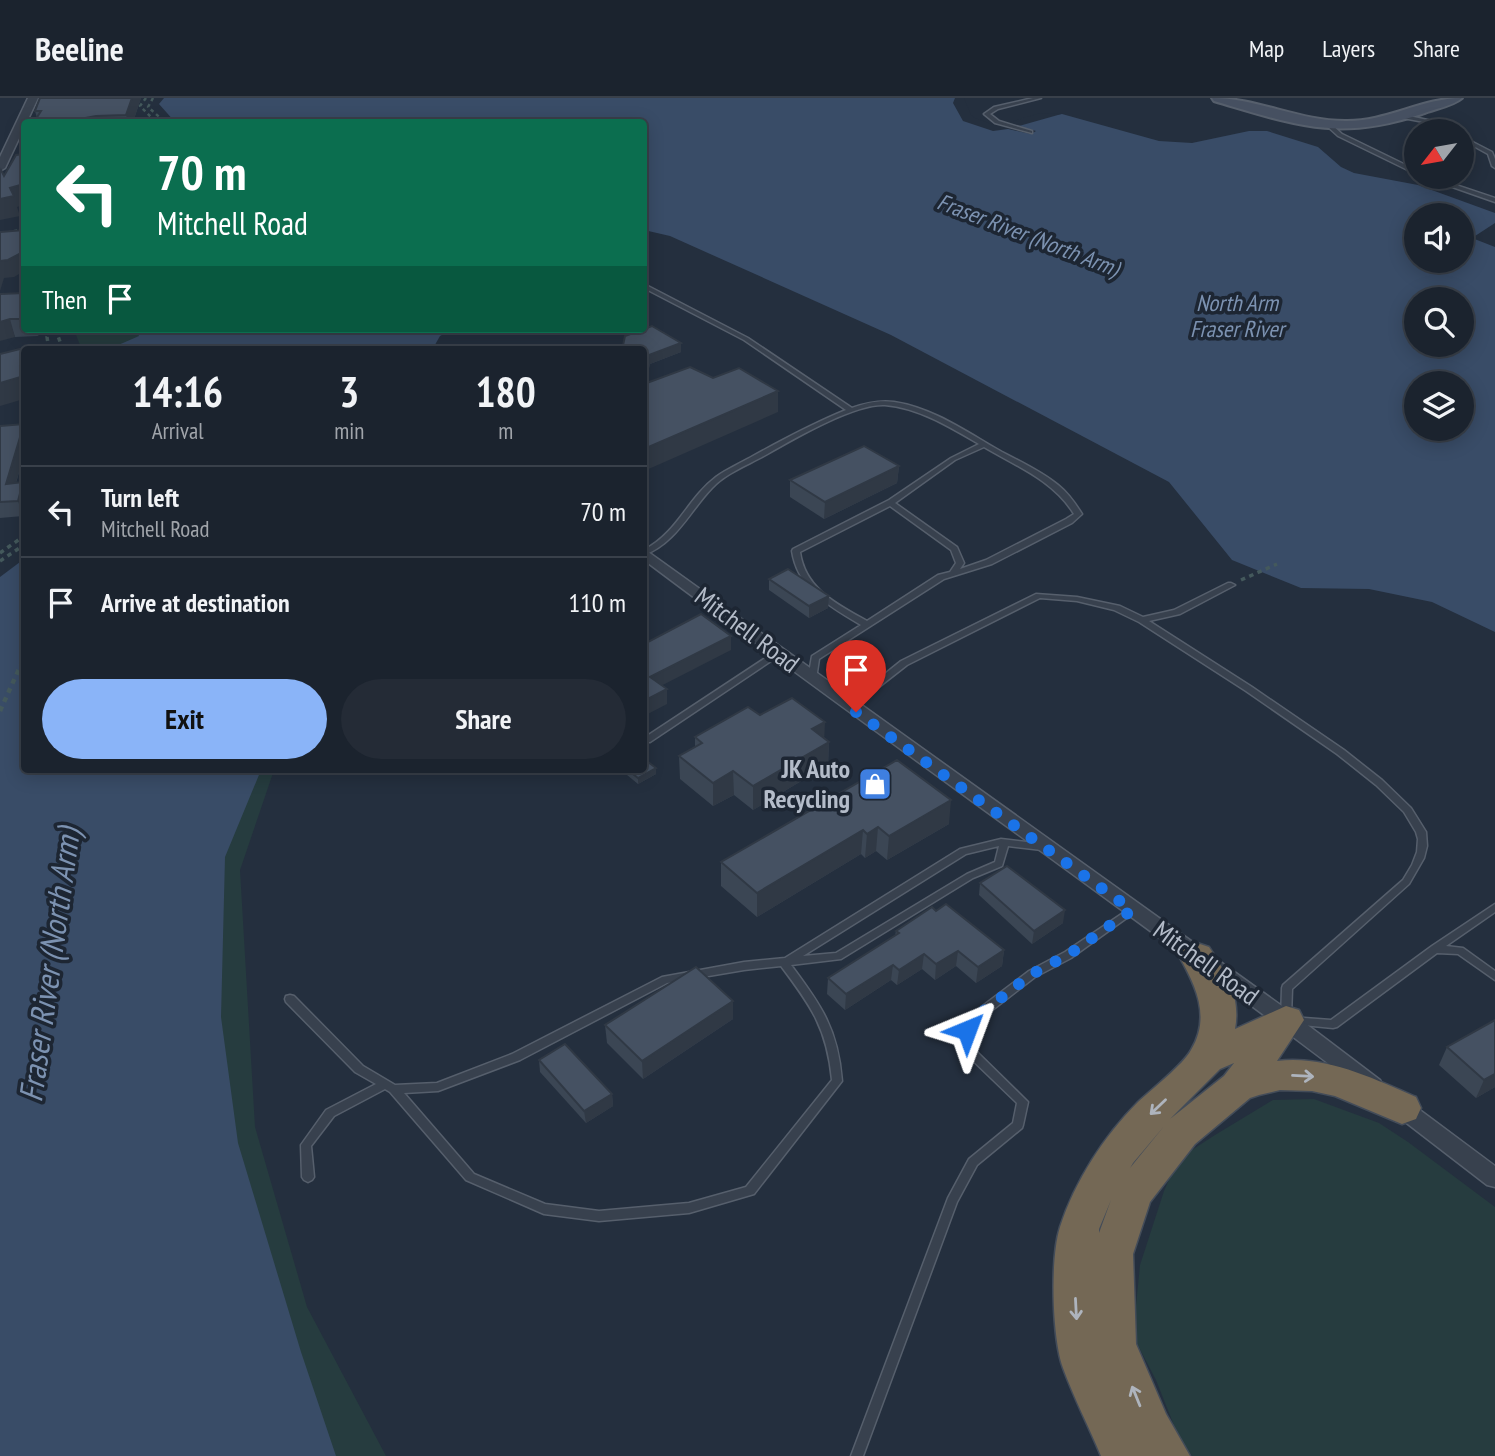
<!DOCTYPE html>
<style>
body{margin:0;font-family:"PT Sans Narrow",sans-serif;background:#242b36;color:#f1f3f6;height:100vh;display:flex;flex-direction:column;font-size:26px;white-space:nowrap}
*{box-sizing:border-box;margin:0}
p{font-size:23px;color:#a0a4aa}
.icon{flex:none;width:38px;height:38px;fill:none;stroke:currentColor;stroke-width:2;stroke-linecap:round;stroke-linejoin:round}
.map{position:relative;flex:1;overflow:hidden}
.sheet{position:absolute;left:21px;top:248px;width:626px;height:427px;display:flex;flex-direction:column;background:#1b232e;border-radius:7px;box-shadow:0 4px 18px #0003,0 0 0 2px #39404a}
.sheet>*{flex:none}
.hud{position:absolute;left:21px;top:21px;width:626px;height:214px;border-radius:7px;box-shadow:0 4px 18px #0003,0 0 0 2px #39404a;background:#0b6e4f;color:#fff;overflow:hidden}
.needle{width:46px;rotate:239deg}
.fabs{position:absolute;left:1404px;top:21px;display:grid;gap:14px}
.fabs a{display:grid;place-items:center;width:70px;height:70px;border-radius:50%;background:#1b232e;box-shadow:0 4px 18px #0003,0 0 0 2px #39404a;font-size:35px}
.pin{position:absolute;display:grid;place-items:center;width:60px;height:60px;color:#fff;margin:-72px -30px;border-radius:50% 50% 50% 0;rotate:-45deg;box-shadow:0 0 7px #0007}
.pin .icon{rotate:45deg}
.me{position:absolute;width:77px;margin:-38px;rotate:44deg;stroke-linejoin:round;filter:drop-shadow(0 0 5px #0008)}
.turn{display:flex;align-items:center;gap:24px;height:147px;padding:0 21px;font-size:32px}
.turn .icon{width:91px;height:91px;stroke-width:2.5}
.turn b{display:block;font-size:49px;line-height:60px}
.then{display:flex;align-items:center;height:66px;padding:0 21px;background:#0003;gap:14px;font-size:26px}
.eta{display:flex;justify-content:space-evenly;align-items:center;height:119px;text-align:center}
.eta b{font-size:42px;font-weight:700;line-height:49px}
.button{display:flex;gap:14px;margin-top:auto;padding:14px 21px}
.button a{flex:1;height:80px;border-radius:42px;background:#8ab4f8;color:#111;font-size:28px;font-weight:700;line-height:80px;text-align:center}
.button a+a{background:#242b36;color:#f1f3f6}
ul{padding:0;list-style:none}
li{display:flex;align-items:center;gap:21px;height:91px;padding:0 21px;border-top:2px solid #39404a}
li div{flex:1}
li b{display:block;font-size:26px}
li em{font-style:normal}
header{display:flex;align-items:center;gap:42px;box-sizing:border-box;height:98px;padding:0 35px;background:#1b232e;border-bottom:2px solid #39404a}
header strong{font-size:33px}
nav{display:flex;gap:38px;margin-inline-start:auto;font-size:24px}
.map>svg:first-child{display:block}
.green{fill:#263c3f}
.water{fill:#394c67;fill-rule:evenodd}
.pier{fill:#242f3e}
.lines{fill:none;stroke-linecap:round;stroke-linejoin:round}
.lane-casing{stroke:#565f6c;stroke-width:3}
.street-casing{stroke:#565f6c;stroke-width:3}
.secondary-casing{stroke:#565f6c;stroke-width:4}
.highway-casing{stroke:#434c59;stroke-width:3}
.path-far2{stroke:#44595c;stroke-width:2.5;stroke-dasharray:3.5 3.5;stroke-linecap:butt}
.path-far1{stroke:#44595c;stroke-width:3.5;stroke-dasharray:4.5 4.5;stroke-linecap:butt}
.path{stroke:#44595c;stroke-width:4.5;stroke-dasharray:5 5;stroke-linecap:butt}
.lane{fill:#38414e;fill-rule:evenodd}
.street{fill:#38414e;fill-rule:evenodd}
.secondary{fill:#465061;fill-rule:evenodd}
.highway{fill:#746855;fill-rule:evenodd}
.wall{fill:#3b4654}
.shaded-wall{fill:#303945}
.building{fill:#455162;stroke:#303945;stroke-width:2}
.oneway{stroke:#aeb4bd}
.route{stroke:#1a73e8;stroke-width:12;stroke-dasharray:0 21.6}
.labels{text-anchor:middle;stroke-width:7;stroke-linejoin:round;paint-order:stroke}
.far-water-label{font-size:23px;font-style:italic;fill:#7c92b1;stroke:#1d2633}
.street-label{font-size:26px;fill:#b4bcc9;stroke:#1d2633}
.poi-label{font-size:26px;font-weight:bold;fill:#b4bcc9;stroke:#1d2633;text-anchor:end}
.near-water-label{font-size:33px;font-style:italic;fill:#7c92b1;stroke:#1d2633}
</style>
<header>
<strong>Beeline</strong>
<nav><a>Map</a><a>Layers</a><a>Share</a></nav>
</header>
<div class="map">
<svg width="1495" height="1358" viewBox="0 0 1495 1358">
<rect width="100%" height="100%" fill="#242f3e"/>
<g class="green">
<polygon points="81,231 144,231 140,252 82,252 76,237"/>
<polygon points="210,672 274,672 240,772 255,1029 307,1209 386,1358 284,1358 231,1171"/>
<polygon points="1314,1001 1379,1025 1408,1044 1495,1109 1495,1358 1192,1358 1177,1335 1156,1282 1133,1238 1140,1167 1164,1093 1178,1061 1215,1037 1273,1002"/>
</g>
<g class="water">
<path d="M 164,0 L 960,0 L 968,19 L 996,30 L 1025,20 L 1062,16 L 1159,43 L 1192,45 L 1249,33 L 1267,33 L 1318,49 L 1341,69 L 1354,75 L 1418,87 L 1495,115 L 1495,125 L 1472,140 L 1495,149 L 1495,534 L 1432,504 L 1369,491 L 1301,490 L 1232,462 L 1169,384 L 891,237 L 670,138 L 644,132 L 644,24 L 175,24 L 159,6 ZM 1416,117 L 1461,117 L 1461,163 L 1416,163 ZM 1416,201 L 1461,201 L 1461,247 L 1416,247 ZM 1416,285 L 1461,285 L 1461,331 L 1416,331 Z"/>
<polygon points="136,231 453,231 440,238 432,252 114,252 116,248 139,238"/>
<polygon points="24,461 24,672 261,672 225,759 221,919 238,1045 301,1254 336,1358 0,1358 0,479"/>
</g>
<polygon class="pier" points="955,0 964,0 971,17 975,20 997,28 1037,16 1065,15 1019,28 1036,33 1031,36 1008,31 993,33 963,23 953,5"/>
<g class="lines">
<defs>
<g id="lane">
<polygon points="1033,0 1041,0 998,11 990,16 999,23 1032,33 1032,35 995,25 984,16 994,9"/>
<polygon points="1400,16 1432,23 1455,33 1448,33 1429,25 1398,19 1397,18"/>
<polygon points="1327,26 1331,26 1342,36 1416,72 1416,76 1338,38 1327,28"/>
<polygon points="1461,38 1492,54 1495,61 1495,70 1492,68 1488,56 1461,41"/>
<polygon points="1424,79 1432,79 1495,100 1495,104"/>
<path d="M 644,186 L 748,240 L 852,310 C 866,305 879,302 894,304 C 934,310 968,335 1002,354 C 1021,364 1041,373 1058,387 C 1068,395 1075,405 1082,416 L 1072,425 L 992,466 L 944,481 L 819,561 L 816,581 L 812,584 L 809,583 L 808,581 L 812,558 L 861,527 C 830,508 798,492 792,453 L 793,451 L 889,402 L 951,360 L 979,346 C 950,329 919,310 885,307 C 854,305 790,343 762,359 C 745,368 725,376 712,390 C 689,414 676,445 644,457 L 644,452 C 678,434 687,401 716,379 C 727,371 741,365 753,358 C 784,341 814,325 846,312 L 744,242 L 644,190 ZM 984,349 C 1016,368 1053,382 1074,416 L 1066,421 L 986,462 L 960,471 L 964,465 L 957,449 L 895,405 L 955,362 ZM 890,408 L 951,452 L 956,465 L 950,474 L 938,477 L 867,523 C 837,506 805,491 800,454 Z"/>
<polygon points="1228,485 1231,485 1235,487 1180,516 1149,523 1252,589 1344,652 1382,682 1411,710 1426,734 1427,748 1424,760 1409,786 1292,891 1291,919 1331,922 1432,848 1495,806 1495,814 1446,848 1463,850 1495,873 1495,882 1458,856 1437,855 1337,929 1333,930 1282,925 1281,922 1282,890 1283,887 1403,782 1412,767 1417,754 1418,741 1416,734 1404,714 1376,687 1337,656 1246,593 1139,524 1114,512 1077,503 1040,500 907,567 852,610 846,610 845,608 901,563 1036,496 1077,499 1120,508 1143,519 1174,512"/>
<polygon points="776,553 782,553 783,555 650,644 644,644 644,640"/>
<path d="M 1001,741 L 1042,746 L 1047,749 L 1042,752 L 1008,748 L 1002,768 L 973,780 L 841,861 L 791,867 C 821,907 838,931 842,983 L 754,1096 L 689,1115 L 599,1123 L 544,1116 L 466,1082 L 390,994 L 385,991 L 334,1018 L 311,1048 L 314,1079 L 312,1082 L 308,1084 L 304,1082 L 302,1079 L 301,1047 L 326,1012 L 376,986 L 355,974 L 286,904 L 285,901 L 286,898 L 290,897 L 294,898 L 363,968 L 395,987 L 437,985 L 512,956 L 662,879 L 744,864 L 785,860 L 960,751 ZM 999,748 L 995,764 L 967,776 L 836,855 L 803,858 L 966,756 ZM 781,868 C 811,908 827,930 832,982 L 746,1089 L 689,1105 L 599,1113 L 545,1106 L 474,1076 L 404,995 L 438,993 L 520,962 L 667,885 L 744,872 Z"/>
<polygon points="1132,809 1135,810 1137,812 1135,814 1071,860 1035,879 973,927 974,951 1028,1004 1023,1027 1022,1030 977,1067 957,1104 863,1358 851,1358 948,1100 969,1061 1013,1025 1017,1005 965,955 964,952 963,925 964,922 1029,873 1065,854"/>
</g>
<g id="street">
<polygon points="28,0 38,0 5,70 0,73 0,59"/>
<path d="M 644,451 L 1293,916 L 1380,982 L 1383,988 L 1380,994 L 1373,996 L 1366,994 C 1128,812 883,642 644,462 Z"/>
<polygon points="1398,998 1405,1001 1495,1068 1495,1089 1487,1087 1391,1013 1387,1007 1391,1001"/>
</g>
<path id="secondary" d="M 1212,0 C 1257,0 1299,23 1345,23 C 1386,24 1422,0 1462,0 C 1453,8 1434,11 1422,16 C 1336,44 1296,27 1214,3 Z"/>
<path id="highway" d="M 1197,845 L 1209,849 C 1226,875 1241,898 1235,931 L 1286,908 L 1299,912 L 1304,922 L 1277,963 C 1326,957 1372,980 1416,999 L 1421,1010 L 1416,1021 L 1402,1026 L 1335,998 L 1312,993 L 1280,992 L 1259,997 L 1250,1000 L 1195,1046 L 1150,1104 L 1133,1156 L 1136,1246 L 1166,1316 L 1190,1358 L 1101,1358 C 1089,1329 1074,1300 1063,1270 C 1052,1240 1050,1160 1060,1129 C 1075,1083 1104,1038 1138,1004 C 1152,991 1183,967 1191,952 C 1211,919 1196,888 1179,858 L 1185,849 ZM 1234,965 L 1224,978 L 1170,1021 L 1220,971 ZM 1165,1027 L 1130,1070 L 1133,1065 ZM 1111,1102 L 1099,1135 L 1099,1131 Z"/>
</defs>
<use href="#lane" class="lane-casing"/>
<use href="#street" class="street-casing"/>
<use href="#secondary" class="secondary-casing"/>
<use href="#highway" class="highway-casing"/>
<g class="path-far2">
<polyline points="146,0 140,8 156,24"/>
<polyline points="153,0 148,9 165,24"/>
<polyline points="0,136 24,131"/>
</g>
<g class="path-far1">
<polyline points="45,252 61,249"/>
<polyline points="49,252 47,239 53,231"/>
<polyline points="63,252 58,238 64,231"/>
<polyline points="0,455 24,438"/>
<polyline points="0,463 24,447"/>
<polyline points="1241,482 1277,466"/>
</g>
<polyline class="path" points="0,613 24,560"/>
<use href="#lane" class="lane"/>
<use href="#street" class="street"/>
<use href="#secondary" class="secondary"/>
<use href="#highway" class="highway"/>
</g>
<g class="wall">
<polygon points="40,0 141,0 133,24 34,24 37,20 35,13"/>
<polygon points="24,195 24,231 42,231 38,238 15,239 0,196"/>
<polygon points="681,245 681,254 650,266 649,270 644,270 644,252"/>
<polygon points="24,326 24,357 16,385 23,384 24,388 24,414 23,418 0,420 0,328"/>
<polygon points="899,368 897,385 824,421 790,399 790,382"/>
<polygon points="769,481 829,498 828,510 809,520 769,492"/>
<polygon points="760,617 825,640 829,644 828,667 753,712 734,697 713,708 680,681 679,658 695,649 695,639"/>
<polygon points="897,662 949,726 887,762 876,753 865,760 861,756 757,819 721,788 721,764"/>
<polygon points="621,672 644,672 656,676 638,686"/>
<polygon points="980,785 1063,825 1032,846 979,797"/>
<polygon points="936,813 1004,852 1002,868 976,885 956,868 935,882 922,871 897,887 891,882 845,912 827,896 828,880 895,838 896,833"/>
<polygon points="733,903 733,921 643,981 607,945 605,927"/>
<polygon points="1495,922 1495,989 1476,1000 1439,967 1447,949"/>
<polygon points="539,962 612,996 613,1008 586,1025 540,974"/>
</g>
<g class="shaded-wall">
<polygon points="132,0 141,0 133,24 128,24 126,17"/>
<polygon points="96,18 98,24 64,24"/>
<polygon points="24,86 24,107 17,109 20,118 0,122 0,101 10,90"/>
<polygon points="21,155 24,165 24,173 14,179 4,180 0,193 0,163"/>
<polygon points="10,221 15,239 0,243 0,224"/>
<polygon points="36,231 42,231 38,238"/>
<polygon points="681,245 681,254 650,266 649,270 649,257"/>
<polygon points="24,278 24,301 0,308 0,285"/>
<polygon points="778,293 778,314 644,373 644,351"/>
<polygon points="24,327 24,357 11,401 6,386"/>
<polygon points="899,368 897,385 824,421 825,404"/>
<polygon points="23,384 24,388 24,414 23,418 18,403"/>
<polygon points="829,498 828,510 809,520 809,508"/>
<polygon points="731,538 731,552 651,593 650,579"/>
<polygon points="667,591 667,606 644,618 644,603"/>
<polygon points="825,624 824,646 829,644 828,667 753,712 753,688 812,631"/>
<polygon points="656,670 656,676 638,686 638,680"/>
<polygon points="733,673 734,697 713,708 713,685"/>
<polygon points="951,702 949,726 887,762 889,738"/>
<polygon points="878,729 876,753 865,760 867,736"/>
<polygon points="863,732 861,756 757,819 757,795"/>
<polygon points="1065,812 1063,825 1032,846 1034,833"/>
<polygon points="1004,852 1002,868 976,885 978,869"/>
<polygon points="958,853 956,868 935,882 936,866"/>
<polygon points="924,856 922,871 897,887 899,872"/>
<polygon points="893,867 891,882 845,912 846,896"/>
<polygon points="733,903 733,921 643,981 642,963"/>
<polygon points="1495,976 1495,989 1476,1000 1484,982"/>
<polygon points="612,996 613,1008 586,1025 584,1013"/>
</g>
<g class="building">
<polygon points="40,0 132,0 126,17 96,18 64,24 34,24 41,13 35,13"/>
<polygon points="24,56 24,86 10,90 14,98 0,101 0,75 1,72 4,78 16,57"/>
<polygon points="24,132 24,155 21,155 8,162 0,163 0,134"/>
<polygon points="24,195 24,221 10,221 0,224 0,196"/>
<polygon points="652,228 681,245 649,257 648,261 644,261 644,252 622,252 625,238"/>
<polygon points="32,248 34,252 24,252 24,278 0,285 0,256"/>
<polygon points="690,269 713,280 739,270 778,293 644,351 644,286"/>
<polygon points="24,326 6,386 23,384 18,403 0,404 0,328"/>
<polygon points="864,348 899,368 825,404 790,382"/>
<polygon points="788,471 829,498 809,508 769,481"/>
<polygon points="701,516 731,538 650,579 667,591 644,603 644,546"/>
<polygon points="792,600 825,624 812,631 829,644 753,688 733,673 713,685 679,658 702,645 695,639 748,609 760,617"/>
<polygon points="644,661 656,670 638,680 628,672 644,672"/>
<polygon points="897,662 951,702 889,738 878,729 867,736 863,732 757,795 721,764"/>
<polygon points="1007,768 1065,812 1034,833 980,785"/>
<polygon points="946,806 1004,852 978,869 958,853 936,866 924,856 899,872 893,867 846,896 828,880 899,835 896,833 932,809 936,813"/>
<polygon points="696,869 733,903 642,963 605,927"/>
<polygon points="1495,922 1495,976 1484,982 1447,949"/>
<polygon points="565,946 612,996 584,1013 539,962"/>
</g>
<defs><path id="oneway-shaft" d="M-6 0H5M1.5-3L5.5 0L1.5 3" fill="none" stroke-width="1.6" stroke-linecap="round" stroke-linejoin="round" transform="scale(1.75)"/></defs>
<g class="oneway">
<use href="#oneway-shaft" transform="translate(1303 978) rotate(3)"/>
<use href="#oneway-shaft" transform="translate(1158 1009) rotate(136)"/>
<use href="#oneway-shaft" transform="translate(1076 1211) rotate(87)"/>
<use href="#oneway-shaft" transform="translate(1136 1298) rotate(-112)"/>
</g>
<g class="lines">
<polyline class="route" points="856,614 1132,812 1068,857 1032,876 968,925 967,932"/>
</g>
<defs>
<symbol id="shop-square" viewBox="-11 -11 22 22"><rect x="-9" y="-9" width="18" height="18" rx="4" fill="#3f7fe0" stroke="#1d2633"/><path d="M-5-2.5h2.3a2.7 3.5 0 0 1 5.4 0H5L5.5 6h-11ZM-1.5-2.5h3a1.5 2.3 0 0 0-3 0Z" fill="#fff"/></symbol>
</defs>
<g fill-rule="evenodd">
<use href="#shop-square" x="856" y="667" width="38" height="38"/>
</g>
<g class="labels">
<g class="far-water-label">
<text transform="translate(1028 137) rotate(21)" y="8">Fraser River (North Arm)</text>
<text x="1237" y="213">North Arm<tspan x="1237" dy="26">Fraser River</tspan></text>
</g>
<g class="street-label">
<text transform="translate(747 532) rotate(37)" y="9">Mitchell Road</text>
<text transform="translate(1206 865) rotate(36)" y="9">Mitchell Road</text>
</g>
<g class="poi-label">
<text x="850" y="680">JK Auto<tspan x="850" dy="30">Recycling</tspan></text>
</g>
<g class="near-water-label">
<text transform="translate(49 867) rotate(-82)" y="12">Fraser River (North Arm)</text>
</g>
</g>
</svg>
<div class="fabs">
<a><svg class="needle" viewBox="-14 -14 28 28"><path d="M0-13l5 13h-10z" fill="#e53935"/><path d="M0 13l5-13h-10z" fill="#a0a4aa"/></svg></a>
<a><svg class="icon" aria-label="sound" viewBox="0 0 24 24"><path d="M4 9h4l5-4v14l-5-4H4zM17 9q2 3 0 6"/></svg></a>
<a><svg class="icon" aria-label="search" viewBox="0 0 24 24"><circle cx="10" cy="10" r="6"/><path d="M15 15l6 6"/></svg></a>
<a><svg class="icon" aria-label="layers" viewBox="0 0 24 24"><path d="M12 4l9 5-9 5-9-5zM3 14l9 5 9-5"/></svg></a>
</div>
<div class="pin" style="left:856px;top:614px;background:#d93025"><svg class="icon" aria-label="arrive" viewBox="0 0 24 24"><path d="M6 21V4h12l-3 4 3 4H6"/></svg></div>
<svg class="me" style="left:967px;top:932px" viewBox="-20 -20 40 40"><path d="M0-17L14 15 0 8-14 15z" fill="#1a73e8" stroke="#fff" stroke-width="4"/></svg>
<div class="hud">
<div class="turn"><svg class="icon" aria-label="left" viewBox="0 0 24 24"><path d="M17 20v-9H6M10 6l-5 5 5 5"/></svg><div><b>70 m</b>Mitchell Road</div></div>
<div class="then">Then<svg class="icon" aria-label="arrive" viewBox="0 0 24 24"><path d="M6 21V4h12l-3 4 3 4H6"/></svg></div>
</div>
<section class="sheet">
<div class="eta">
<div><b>14:16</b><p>Arrival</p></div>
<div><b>3</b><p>min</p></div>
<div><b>180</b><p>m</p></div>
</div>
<ul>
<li><svg class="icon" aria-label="left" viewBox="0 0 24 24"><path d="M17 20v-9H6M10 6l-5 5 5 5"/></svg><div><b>Turn left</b><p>Mitchell Road</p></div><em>70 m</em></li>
<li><svg class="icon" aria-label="arrive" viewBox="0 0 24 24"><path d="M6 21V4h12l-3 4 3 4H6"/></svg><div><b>Arrive at destination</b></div><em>110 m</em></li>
</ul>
<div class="button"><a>Exit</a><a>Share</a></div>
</section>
</div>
